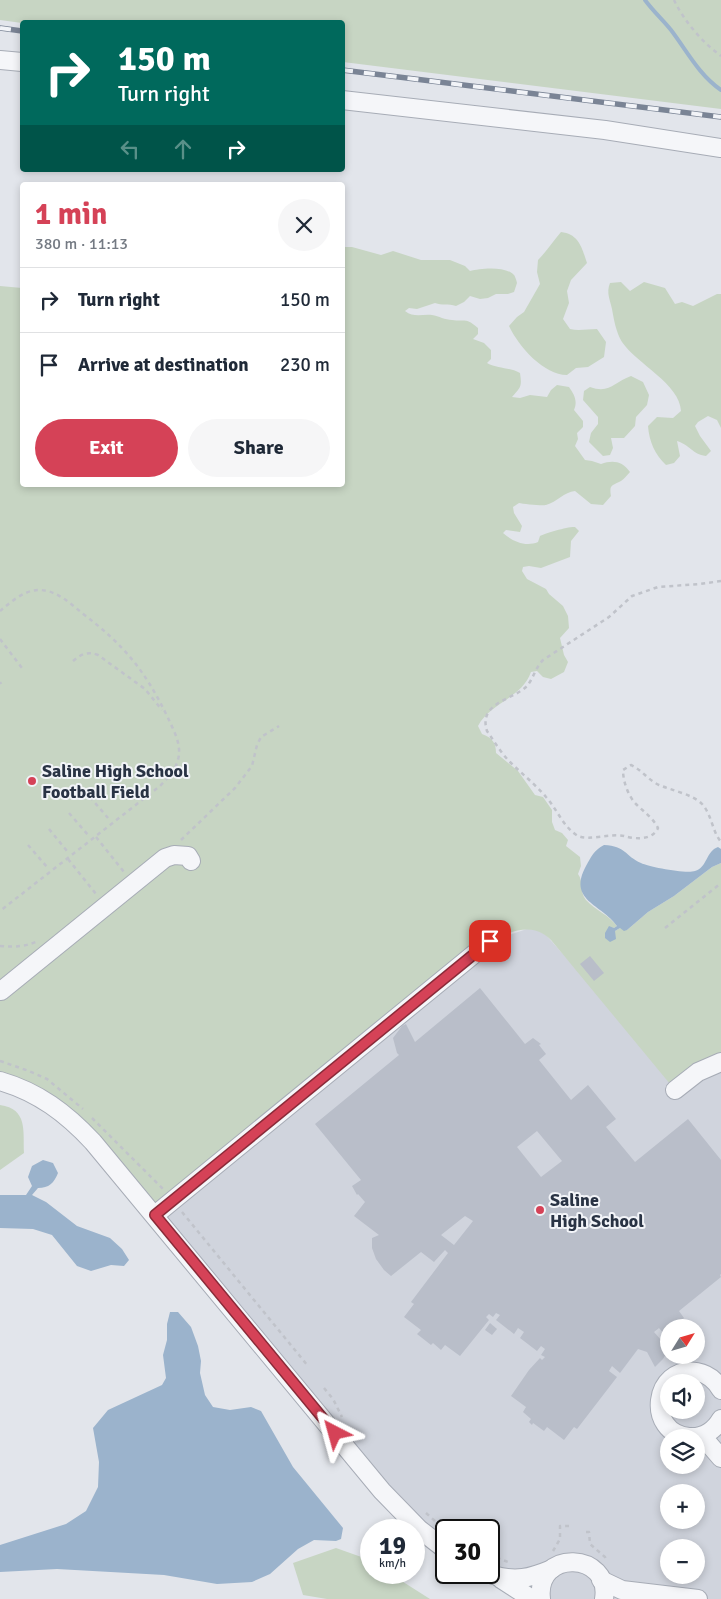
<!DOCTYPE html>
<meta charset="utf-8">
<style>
body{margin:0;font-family:Signika,sans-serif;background:#f6f6f7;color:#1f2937;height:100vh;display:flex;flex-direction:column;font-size:19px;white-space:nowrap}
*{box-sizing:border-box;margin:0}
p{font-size:16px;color:#747a83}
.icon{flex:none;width:28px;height:28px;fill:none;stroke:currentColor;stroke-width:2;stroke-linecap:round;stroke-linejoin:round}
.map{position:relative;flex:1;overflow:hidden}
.details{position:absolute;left:20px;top:182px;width:325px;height:305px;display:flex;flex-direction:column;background:#fff;border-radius:5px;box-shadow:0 2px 8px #0003}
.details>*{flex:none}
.banner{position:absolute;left:20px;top:20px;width:325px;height:152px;border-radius:5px;box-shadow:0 2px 8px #0003;background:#00695c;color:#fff;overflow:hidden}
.needle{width:32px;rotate:53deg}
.fabs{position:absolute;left:660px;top:1319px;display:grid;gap:10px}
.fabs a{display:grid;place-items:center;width:45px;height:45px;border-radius:50%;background:#fff;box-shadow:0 2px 8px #0003;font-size:25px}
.speed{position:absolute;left:360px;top:1519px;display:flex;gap:10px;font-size:25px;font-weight:700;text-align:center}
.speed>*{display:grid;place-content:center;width:65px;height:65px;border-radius:50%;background:#fff;box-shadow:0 2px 8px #0003;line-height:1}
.speed small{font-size:12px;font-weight:400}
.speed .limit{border:2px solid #111;border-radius:8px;background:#fff;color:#111}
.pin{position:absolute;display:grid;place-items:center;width:42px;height:42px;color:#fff;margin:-21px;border-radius:10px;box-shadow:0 2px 8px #0006}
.me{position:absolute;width:55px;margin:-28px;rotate:321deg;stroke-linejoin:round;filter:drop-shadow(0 0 4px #0008)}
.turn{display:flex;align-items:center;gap:18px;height:105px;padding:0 15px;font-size:22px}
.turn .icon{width:65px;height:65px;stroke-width:2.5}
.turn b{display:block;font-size:35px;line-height:42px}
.lanes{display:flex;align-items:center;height:48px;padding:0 15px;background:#0003;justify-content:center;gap:25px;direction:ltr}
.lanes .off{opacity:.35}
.round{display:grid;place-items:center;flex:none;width:52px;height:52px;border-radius:26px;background:#f6f6f7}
.summary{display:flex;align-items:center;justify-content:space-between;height:85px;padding:0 15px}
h1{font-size:30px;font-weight:800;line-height:38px;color:#d54257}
.action{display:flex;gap:10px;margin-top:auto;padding:10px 15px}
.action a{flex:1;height:58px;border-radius:30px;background:#d54257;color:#fff;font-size:20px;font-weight:800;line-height:58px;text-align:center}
.action a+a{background:#f6f6f7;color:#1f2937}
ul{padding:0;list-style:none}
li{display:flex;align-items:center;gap:15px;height:65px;padding:0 15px;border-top:1px solid #e0e1e3}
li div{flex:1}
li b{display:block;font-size:19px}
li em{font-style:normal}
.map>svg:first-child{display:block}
.built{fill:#d0d4dd;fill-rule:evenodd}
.green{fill:#c7d5c3}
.water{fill:#9bb3cc}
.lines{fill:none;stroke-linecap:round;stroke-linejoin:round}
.stream{stroke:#9bb3cc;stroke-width:4}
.building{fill:#b9bec9;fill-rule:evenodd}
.minor-casing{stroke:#a7acb6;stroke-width:20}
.path{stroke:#c0c3ca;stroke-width:2.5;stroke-dasharray:4 4;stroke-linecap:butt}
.minor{stroke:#f5f6f9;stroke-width:18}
.rail-casing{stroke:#7a8495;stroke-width:5.5}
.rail{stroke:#f2f4f8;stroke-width:4;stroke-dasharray:11;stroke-linecap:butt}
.route-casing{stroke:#8a2b39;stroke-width:12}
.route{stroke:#d54257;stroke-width:9}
.poi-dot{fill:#d54257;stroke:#f2f4f8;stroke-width:2}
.labels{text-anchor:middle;stroke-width:4;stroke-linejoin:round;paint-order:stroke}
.poi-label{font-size:18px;font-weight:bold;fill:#293344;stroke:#f2f4f8;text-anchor:start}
</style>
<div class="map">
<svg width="721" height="1599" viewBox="0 0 721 1599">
<rect width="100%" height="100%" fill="#e2e5eb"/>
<path class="built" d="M 527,929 L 537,930 L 546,935 L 592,987 L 721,1062 L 721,1599 L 532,1599 L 489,1572 L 489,1530 L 446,1530 L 446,1550 L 435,1542 L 155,1215 L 490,941 ZM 669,1328 L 696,1328 L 696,1355 L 669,1355 ZM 669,1382 L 696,1382 L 696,1410 L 669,1410 ZM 669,1438 L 696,1438 L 696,1465 L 669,1465 ZM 669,1492 L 696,1492 L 696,1520 L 669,1520 ZM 669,1548 L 696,1548 L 696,1575 L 669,1575 Z"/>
<g class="green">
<polygon points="0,0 721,0 721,109 343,62 342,22 22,23 0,20"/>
<path d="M 561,232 C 579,234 582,248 587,263 L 571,280 L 567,291 L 569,303 L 563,319 L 570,329 C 579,331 587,329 597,329 L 606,342 L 604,357 L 588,367 L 576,368 L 567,375 C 544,375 519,347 509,326 L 517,317 L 524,312 L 540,284 L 537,272 L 538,260 C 547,251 553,241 561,232 Z"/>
<path d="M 343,247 L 352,247 L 381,255 L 393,251 L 421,260 L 450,260 L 465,266 L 470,271 C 481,268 506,266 514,275 C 515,276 517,282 517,283 L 514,292 L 508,294 L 496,294 L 488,298 L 480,299 L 470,296 L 464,302 L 456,306 C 448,303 442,306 435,303 L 417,309 L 409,308 L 405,311 C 414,318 422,314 432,315 C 439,316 445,320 452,320 C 466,322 465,317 478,328 L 478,334 L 473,339 L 484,343 L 491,350 L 491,359 L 487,363 C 498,369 509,367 520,373 C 522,387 521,387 512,397 L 520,398 L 530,395 L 547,397 L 551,390 L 557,385 L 569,387 C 574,394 578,401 574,410 L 583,421 L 583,427 L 577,433 L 578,439 L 575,446 L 585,460 L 592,461 L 601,464 C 613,460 622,461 630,472 C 627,475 624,479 621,481 C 612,486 609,484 611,496 L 603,505 L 591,504 L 575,491 C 564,492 557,502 546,505 C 543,506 523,504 519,503 L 513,507 L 514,513 L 522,526 L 520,532 L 506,530 L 503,533 C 513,542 526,547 538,542 L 540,536 C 545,533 570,526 575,527 L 579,531 L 571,541 L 570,557 L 541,568 L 529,566 L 523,567 L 522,571 L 527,579 L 546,589 L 549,594 L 563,606 L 568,616 L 569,628 L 560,638 L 564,655 L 568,662 L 564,672 L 551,679 L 543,677 L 537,671 L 531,672 C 522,698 490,703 478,726 L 482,734 C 492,738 496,742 496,753 L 518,771 L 535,795 L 543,797 L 552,810 L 552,822 L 555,830 L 562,833 L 568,840 L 566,846 L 580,857 L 581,866 L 578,874 C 584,882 579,891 586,900 C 595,910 609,915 617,926 L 614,928 L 609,927 L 615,939 L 615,931 L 620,928 L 627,930 L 648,912 L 674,896 L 712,867 L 721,863 L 721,1062 L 675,1090 L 551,940 C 531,921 512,932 489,941 L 155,1215 L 93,1142 L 0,1081 L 0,286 L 22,288 L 22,485 L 342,485 Z"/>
<path d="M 621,282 L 630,291 L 644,282 L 665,288 L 675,304 L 682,302 L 693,306 L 717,294 L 721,294 L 721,428 L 717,420 L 708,416 L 698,422 L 695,426 L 700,436 L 711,451 L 706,456 C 692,454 690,445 677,441 L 680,456 L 674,463 L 666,465 C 655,455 649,441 648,426 L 657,417 L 673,418 L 681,411 C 680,384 637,364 622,342 C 616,332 614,320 612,309 C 610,299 606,293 610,283 Z"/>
<path d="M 631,376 L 643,382 L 649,395 L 647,405 L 636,417 L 635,426 L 624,438 L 611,438 L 613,448 L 610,455 L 603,456 L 589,442 L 591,433 L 598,424 L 598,417 L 583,400 L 584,391 L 590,387 C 610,394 614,382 631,376 Z"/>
<path d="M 0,1105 C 28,1109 23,1131 24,1153 L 0,1170 Z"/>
<polygon points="336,1548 367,1559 371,1561 371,1572 389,1573 430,1599 327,1599 303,1595 293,1563"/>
</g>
<g class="water">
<path d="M 604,845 C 626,846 625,856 641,863 C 649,867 686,874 695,871 C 707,868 706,851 718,847 L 721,849 L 721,863 L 712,867 L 674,896 L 648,912 L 627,930 L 624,931 L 620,928 L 615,931 L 616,939 L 610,942 L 605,938 L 605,933 L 609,926 L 614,928 L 617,926 C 602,904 567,901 586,866 C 591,857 594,850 604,845 Z"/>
<path d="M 43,1160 L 53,1163 L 58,1173 C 54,1183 49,1188 38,1188 L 32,1195 L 46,1202 L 77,1226 L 110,1238 L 122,1249 L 129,1260 L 124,1266 L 111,1265 L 91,1271 L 77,1266 L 52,1235 L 33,1229 L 0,1228 L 0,1195 L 26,1195 L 32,1186 L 28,1177 L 32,1166 Z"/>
<polygon points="170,1312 178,1312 191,1327 198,1346 201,1361 200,1373 205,1395 213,1407 230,1410 251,1407 261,1411 293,1467 343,1528 341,1539 336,1541 314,1540 298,1549 270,1574 252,1582 217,1584 164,1575 57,1569 0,1572 0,1545 66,1524 86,1511 98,1487 99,1462 93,1428 108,1410 162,1385 166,1378 163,1355 167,1340 167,1324"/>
</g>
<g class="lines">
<path class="stream" d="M 645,0 C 653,11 663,20 671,30 C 687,51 699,75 721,90"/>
</g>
<g class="building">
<polygon points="590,956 604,973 594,981 580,964"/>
<path d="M 480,988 L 525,1044 L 533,1038 L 541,1044 L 539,1045 L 546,1054 L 539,1060 L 571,1100 L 588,1085 L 616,1119 L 606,1127 L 635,1162 L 688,1119 L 721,1160 L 721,1274 L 720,1275 L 721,1277 L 679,1311 L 684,1318 L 677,1325 L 676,1324 L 672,1328 L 669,1328 L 669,1330 L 664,1334 L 659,1328 L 654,1332 L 669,1349 L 663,1359 L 655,1367 L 647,1352 L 638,1349 L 620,1373 L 612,1366 L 609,1371 L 617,1377 L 577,1429 L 574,1427 L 564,1440 L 547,1427 L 544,1431 L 533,1423 L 532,1425 L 529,1422 L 531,1419 L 523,1412 L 526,1407 L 511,1396 L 529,1370 L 540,1358 L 542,1360 L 545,1357 L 541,1355 L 545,1349 L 541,1346 L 537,1351 L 520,1338 L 524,1332 L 518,1328 L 514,1334 L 496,1320 L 500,1315 L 496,1313 L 493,1317 L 489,1314 L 486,1317 L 489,1320 L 460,1356 L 445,1345 L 441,1350 L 433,1343 L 431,1345 L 417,1334 L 421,1330 L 404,1317 L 414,1304 L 411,1302 L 448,1253 L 445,1250 L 434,1262 L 421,1252 L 391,1276 L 384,1270 L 376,1259 L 372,1248 L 372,1238 L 379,1235 L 354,1216 L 365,1202 L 358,1194 L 357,1195 L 352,1186 L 361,1180 L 315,1124 L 399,1055 L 397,1053 L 393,1038 L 402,1026 L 406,1024 L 415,1042 ZM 537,1131 L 562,1161 L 541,1177 L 517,1147 ZM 465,1216 L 473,1221 L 454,1245 L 441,1235 Z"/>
<polygon points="490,1323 497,1329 492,1335 485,1330"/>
</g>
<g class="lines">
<defs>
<g id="minor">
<polyline points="0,60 22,62"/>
<polyline points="342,100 605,130 721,148"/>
<polyline points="0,990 1,991 165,858 174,855 188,856 191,861"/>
<path d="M 0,1081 C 38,1092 66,1113 93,1142 L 382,1491 L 419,1529 L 446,1550"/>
<polyline points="675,1090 698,1072 721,1062"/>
<polyline points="155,1215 490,941"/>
<path d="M 721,1390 C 716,1381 708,1374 697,1372 C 653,1365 645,1433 689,1437 C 703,1438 714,1431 721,1419"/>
<polyline points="702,1436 721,1458"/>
<path d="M 493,1575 C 516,1582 530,1578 552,1569"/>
<polyline points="501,1579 532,1599"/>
<polyline points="601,1580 622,1590 698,1599"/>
<path d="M 541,1599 C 535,1548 612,1552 604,1599"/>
</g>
</defs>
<use href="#minor" class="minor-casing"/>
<g class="path">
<path d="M 674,0 C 684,21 702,42 721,56"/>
<path d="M 721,581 L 700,584 L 658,587 L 632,596 L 609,617 L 543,660 C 535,668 533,680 526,687 C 512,700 478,703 487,731 C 494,741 501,753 510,762 C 522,774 535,784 546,797 C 557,809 563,827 578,836 C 589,841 610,833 624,836 C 635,839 652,841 658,828 C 653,818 644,812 636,804 C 628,796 623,781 623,770 L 631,765 C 642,770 648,780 659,785 C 671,790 694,795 702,804 C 712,815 712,831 721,842"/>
<path d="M 0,611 C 11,602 24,590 39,590 C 56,590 70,603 82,613 C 124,645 145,670 168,718 C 173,729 180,741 179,754 C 178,767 169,777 160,786 L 0,911"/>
<polyline points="0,639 22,668"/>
<path d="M 73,661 C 81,654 88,651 98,655 L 145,689 L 162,710"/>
<polyline points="0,682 1,684"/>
<polyline points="90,797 108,818"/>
<polyline points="69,813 88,835"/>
<polyline points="49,829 67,851"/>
<polyline points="96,837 124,872"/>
<polyline points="181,840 235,788 252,766 257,745 261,737 279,726"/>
<polyline points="28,845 47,867"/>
<polyline points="68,859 96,894"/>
<polyline points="665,928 721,883"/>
<polyline points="505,940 510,933"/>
<path d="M 0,946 C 14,947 25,947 38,941"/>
<polyline points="0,1061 29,1071 47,1079 83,1109"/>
<polyline points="92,1118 164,1190"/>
<polyline points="182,1212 308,1366"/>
<polyline points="324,1388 333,1399 342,1417"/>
<polyline points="426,1513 435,1521"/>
<polyline points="586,1532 589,1532 590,1544 605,1557 607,1561"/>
<polyline points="553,1551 560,1539 560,1526 569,1526"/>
<polyline points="489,1555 508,1562"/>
</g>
<use href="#minor" class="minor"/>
<defs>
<g id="rail">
<polyline points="0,28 22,31"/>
<polyline points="342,70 721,117"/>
</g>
</defs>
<use href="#rail" class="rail-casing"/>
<use href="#rail" class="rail"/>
</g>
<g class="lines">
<defs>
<polyline id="route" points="335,1433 155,1215 490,941"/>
</defs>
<use href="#route" class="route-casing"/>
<use href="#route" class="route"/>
</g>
<g class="poi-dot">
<circle cx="32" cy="781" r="5"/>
<circle cx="540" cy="1210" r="5"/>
</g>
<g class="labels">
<g class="poi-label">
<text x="42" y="777">Saline High School<tspan x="42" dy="21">Football Field</tspan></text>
<text x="550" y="1206">Saline<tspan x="550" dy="21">High School</tspan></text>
</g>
</g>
</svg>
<div class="fabs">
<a><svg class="needle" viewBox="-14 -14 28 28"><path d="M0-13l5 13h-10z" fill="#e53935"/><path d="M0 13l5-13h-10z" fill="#747a83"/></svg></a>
<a><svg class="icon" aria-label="sound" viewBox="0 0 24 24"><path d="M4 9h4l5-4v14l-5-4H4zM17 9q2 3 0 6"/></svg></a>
<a><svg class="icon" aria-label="layers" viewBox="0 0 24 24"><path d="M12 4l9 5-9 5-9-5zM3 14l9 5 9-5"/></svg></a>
<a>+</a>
<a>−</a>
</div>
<div class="speed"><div>19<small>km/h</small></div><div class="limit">30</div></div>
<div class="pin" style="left:490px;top:941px;background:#d93025"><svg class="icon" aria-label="arrive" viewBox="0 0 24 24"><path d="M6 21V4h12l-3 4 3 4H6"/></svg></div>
<svg class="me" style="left:335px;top:1433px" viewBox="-20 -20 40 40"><path d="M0-17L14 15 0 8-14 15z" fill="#d54257" stroke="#fff" stroke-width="4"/></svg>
<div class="banner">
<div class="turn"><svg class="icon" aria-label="right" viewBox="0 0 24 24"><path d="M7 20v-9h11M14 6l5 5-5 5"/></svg><div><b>150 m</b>Turn right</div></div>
<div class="lanes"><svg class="icon off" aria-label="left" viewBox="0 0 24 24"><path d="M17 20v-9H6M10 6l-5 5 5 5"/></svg><svg class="icon off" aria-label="ahead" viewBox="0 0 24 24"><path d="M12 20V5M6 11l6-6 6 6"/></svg><svg class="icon" aria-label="right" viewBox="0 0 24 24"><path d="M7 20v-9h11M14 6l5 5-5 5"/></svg></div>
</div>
<section class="details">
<div class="summary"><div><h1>1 min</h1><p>380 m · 11:13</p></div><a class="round"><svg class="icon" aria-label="close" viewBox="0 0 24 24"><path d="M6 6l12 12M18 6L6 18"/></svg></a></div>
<ul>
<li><svg class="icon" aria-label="right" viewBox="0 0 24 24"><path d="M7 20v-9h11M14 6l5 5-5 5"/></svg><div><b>Turn right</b></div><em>150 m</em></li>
<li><svg class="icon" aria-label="arrive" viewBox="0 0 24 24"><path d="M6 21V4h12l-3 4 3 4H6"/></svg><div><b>Arrive at destination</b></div><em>230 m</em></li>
</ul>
<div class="action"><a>Exit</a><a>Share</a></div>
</section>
</div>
